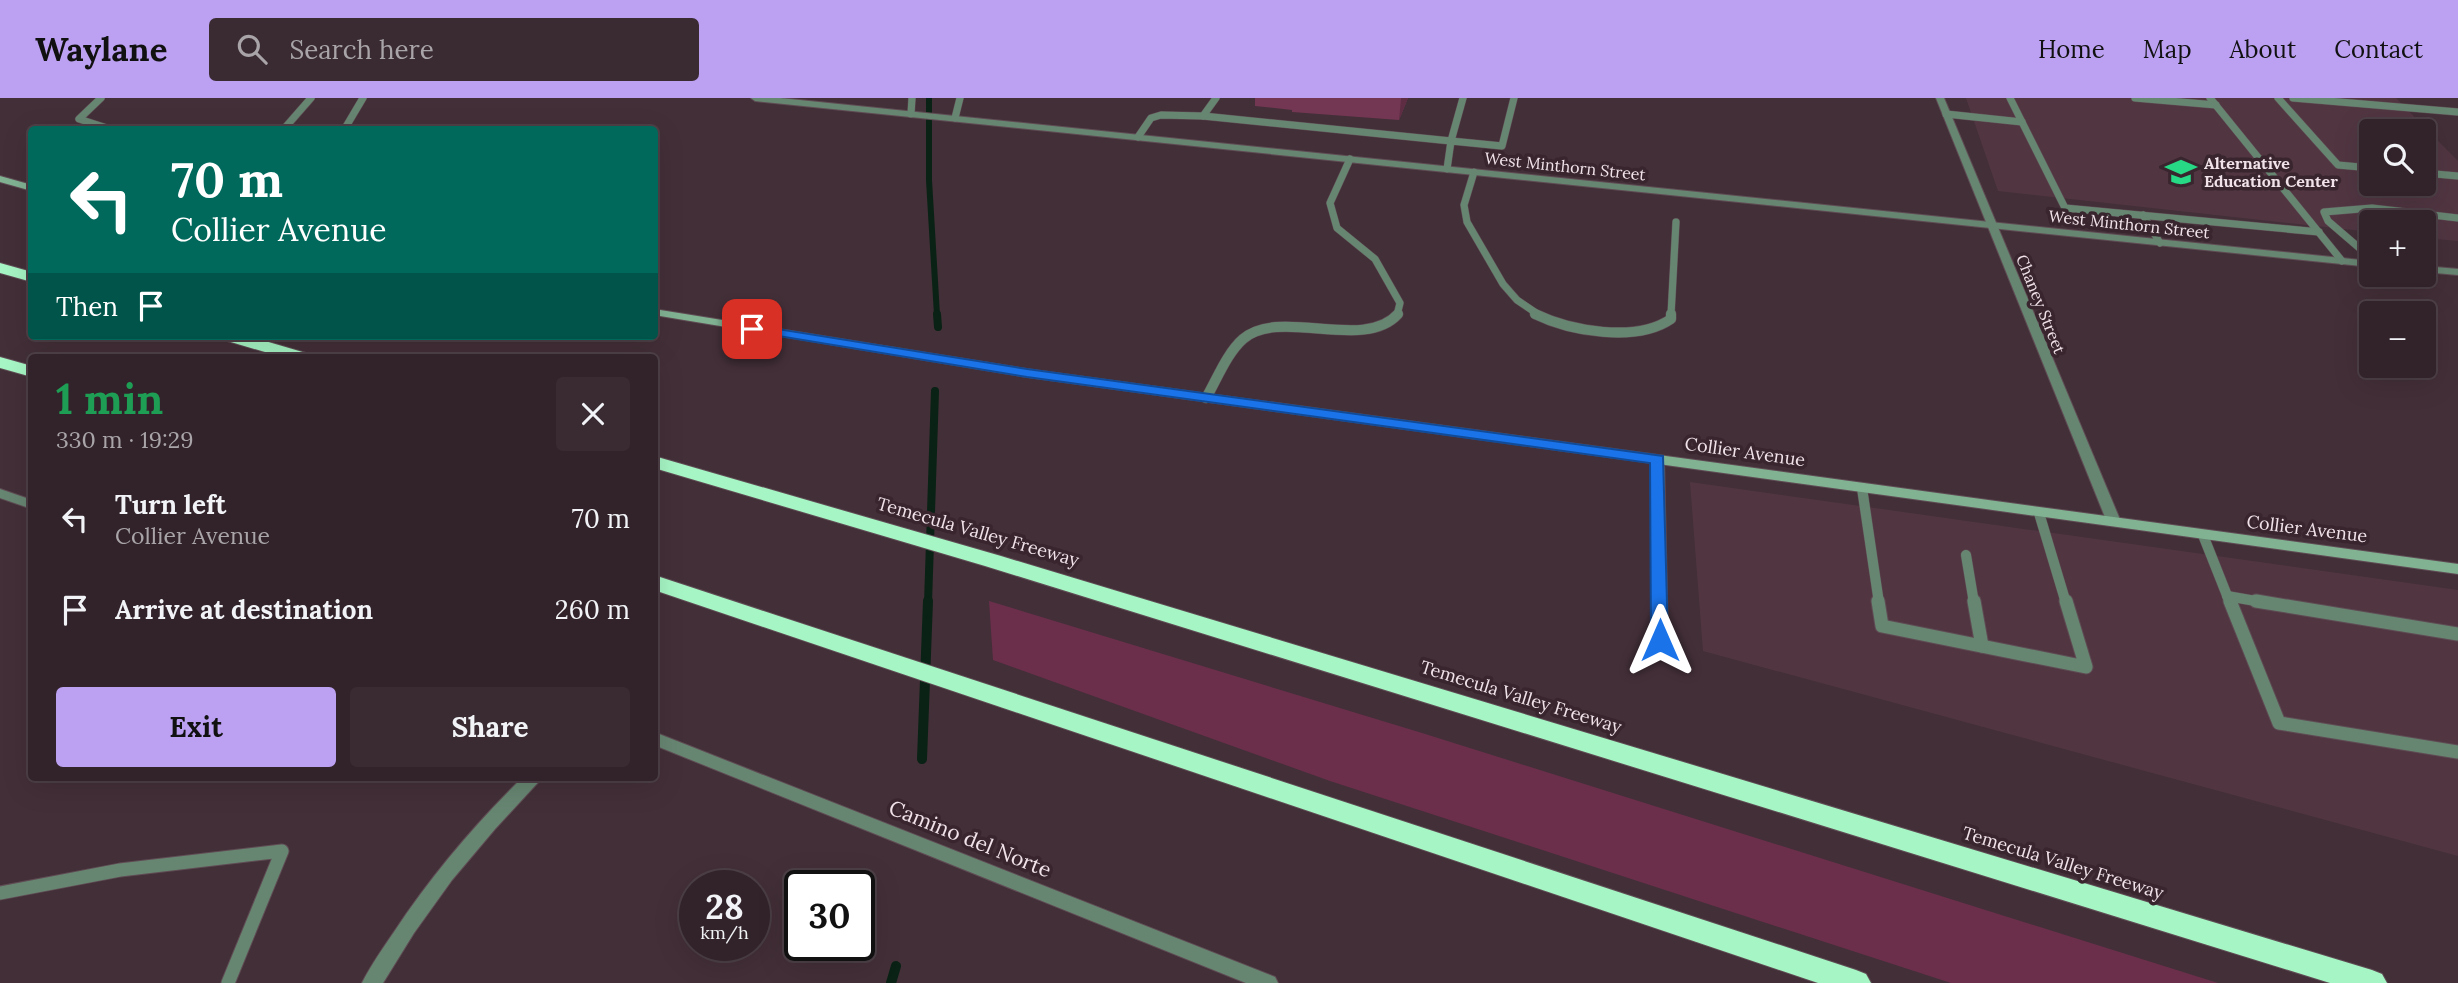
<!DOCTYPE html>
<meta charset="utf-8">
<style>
body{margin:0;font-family:Lora,serif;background:#3a2b32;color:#f1f3f6;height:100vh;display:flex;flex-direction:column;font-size:26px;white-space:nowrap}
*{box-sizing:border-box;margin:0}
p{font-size:23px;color:#a8a4a8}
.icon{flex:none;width:38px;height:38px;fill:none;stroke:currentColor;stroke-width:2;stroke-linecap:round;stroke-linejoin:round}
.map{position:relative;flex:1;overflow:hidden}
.sheet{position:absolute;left:28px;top:256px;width:630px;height:427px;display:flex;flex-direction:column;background:#32232a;border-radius:7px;box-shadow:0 7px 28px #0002,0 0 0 2px #4d4047}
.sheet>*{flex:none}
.top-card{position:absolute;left:28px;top:28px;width:630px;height:214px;border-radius:7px;box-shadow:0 7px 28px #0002,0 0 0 2px #4d4047;background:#00695c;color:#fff;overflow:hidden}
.buttons{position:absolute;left:2359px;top:21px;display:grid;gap:14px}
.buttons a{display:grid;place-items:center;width:77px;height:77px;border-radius:7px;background:#32232a;box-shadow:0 7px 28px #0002,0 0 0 2px #4d4047;font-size:35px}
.speed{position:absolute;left:679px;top:772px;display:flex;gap:14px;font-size:35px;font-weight:700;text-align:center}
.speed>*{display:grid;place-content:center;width:91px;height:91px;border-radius:50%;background:#32232a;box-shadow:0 7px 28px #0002,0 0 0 2px #4d4047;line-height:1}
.speed small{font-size:18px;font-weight:400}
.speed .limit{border:4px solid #111;border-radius:10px;background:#fff;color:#111}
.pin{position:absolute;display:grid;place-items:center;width:60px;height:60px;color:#fff;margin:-30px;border-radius:14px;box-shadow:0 4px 10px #0006}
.me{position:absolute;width:77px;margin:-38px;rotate:0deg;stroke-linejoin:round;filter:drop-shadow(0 0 5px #0008)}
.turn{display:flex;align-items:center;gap:24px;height:147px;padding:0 28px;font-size:32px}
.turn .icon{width:91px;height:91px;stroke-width:2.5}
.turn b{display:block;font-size:49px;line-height:60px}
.then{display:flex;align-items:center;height:66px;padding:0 28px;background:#0003;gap:14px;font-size:26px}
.round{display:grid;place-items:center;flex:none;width:74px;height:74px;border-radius:7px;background:#3a2b32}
.headline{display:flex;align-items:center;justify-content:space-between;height:119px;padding:0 28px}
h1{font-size:42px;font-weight:700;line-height:52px;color:#1e9e55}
.action{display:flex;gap:14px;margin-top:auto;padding:14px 28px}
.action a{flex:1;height:80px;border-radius:7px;background:#bca0f2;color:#111;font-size:28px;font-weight:700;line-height:80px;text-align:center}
.action a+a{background:#3a2b32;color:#f1f3f6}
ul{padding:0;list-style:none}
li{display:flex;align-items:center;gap:21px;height:91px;padding:0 28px}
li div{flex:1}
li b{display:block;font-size:26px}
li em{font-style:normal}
header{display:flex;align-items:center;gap:42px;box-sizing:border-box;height:98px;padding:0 35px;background:#bca0f2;color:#111}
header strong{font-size:33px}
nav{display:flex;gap:38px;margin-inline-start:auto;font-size:24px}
.search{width:490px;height:63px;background:#3a2b32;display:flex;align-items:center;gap:18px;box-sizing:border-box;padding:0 24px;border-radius:7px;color:#a8a4a8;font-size:26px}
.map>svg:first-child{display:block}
.built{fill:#513642;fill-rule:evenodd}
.green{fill:#6b2f4c}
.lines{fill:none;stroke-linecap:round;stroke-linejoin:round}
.stream-far2{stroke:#0a2215;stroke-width:6}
.stream-far1{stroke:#0a2215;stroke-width:8}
.stream{stroke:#0a2215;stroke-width:10}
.service-far2-casing{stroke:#5f4c54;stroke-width:8}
.service-far1-casing{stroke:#5f4c54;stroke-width:11}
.service-casing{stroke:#5f4c54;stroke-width:15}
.minor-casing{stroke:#5f4c54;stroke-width:2}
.tertiary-casing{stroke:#5f4c54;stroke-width:2}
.secondary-casing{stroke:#5f4c54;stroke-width:2}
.motorway-casing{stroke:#5f4c54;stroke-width:2}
.service-far2{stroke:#678672;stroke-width:7}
.service-far1{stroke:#678672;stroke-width:10}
.service{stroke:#678672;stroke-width:13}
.minor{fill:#678672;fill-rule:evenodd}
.tertiary{fill:#678672;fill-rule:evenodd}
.secondary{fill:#81b393;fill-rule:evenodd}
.motorway{fill:#a6f5c4;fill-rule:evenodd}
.wall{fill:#733753}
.shaded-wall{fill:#5e2d44}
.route{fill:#1a73e8;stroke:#114b97;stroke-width:2}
.labels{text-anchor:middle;stroke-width:7;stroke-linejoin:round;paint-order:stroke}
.far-poi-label{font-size:16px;font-weight:bold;fill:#f0e2e8;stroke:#39252e;text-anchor:start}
.far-street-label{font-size:16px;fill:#f0e2e8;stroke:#39252e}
.street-label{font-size:18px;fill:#f0e2e8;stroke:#39252e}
.near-street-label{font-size:21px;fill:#f0e2e8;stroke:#39252e}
</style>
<header>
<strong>Waylane</strong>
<div class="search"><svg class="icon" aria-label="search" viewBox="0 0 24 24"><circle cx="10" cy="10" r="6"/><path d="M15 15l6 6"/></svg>Search here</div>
<nav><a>Home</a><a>Map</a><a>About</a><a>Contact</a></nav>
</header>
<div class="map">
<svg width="2458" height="885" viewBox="0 0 2458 885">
<rect width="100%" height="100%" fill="#432f38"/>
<g class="built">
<path d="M 1966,0 L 2396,0 L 2458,63 L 2458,143 L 2424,140 L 2424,124 L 2371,124 L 2371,134 L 1998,93 ZM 2371,33 L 2424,33 L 2424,86 L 2371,86 Z"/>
<polygon points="1690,384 2458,492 2458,758 1703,553"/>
</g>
<polygon class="green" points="989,503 1422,635 2218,885 1951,885 1330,683 993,562"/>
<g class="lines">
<polyline class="stream-far2" points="929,0 929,82 937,217"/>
<g class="stream-far1">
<polyline points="937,216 938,229"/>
<polyline points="928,505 935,293"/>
</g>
<g class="stream">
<polyline points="922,661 928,503"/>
<polyline points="891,885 896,868"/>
</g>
<defs>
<g id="service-far2">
<polyline points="101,0 79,21 113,32"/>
<polyline points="2010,0 2065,110 2319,134"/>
<polyline points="2135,0 2216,7"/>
<polyline points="2210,0 2342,163"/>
<polyline points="2278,0 2338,67 2371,70"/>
<polyline points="2293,0 2458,14"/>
<polyline points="911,16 912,0"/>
<polyline points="1946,16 2022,24"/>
<polyline points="1203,18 1216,0"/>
<polyline points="955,20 960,0"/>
<polyline points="283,32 311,0"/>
<polyline points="344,32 363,0"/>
<polyline points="1138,39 1151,20 1161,17 1203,18 1451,43 1463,0"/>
<polyline points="1350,61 1330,105 1337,130 1375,161 1400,205 1397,217"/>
<polyline points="1447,71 1451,43 1502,48 1514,0"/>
<polyline points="1474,74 1464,107 1467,124 1503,186 1517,202 1539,217"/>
<polyline points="2424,75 2458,78"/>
<polyline points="2143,117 2160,145"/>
<polyline points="2371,160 2328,123 2324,114 2372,110 2458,120"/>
<polyline points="1671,217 1676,124"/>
</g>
<g id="service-far1">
<path d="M 1535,216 C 1570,233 1636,245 1671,221 L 1671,216"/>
<path d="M 1206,300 C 1217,281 1227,255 1243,241 C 1280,209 1364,254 1398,216"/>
<polyline points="1862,390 1879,505"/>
<polyline points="2039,415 2066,505"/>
<polyline points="2203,437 2230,505"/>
<polyline points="1966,457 1974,505"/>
<polyline points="2227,498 2267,505"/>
</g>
<g id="service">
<polyline points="1878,503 1882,528 2086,569 2066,503"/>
<polyline points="1974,503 1982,548"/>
<polyline points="2230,503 2279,625 2458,654"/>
<polyline points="2256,503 2458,536"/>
<polyline points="0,795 120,772 282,753 228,885"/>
</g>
<g id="minor">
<polygon points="751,0 780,0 2371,163 2371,169 755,3"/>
<polygon points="2424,168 2458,171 2458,177 2424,174"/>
<polygon points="1658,357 1664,361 1668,542 1665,546 1655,546 1652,542 1652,361"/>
<path d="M 523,679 L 543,679 L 495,731 L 452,782 L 414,835 L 383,885 L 362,885 C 371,867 383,850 394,834 C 431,778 475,726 523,679 Z"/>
</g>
<g id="tertiary">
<polygon points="1936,0 1944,0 2121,424 2119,427 2114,428 2107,424"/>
<polygon points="0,391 32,402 32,411 0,400"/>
<polygon points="654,634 1275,879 1278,885 1246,885 654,647"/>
</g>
<g id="secondary">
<polygon points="0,78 32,87 32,93 0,84"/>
<polygon points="654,211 1027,271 2458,466 2458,476 1027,279 654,217"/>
</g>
<g id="motorway">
<polygon points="0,165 32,174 32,184 0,175"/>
<polygon points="221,238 248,238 306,255 309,259 282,259 224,242"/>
<polygon points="0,259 32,268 32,279 0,270"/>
<polygon points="654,358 1001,458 2372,872 2382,876 2387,885 2330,885 985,468 654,370"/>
<polygon points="654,477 1856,872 1866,876 1871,885 1818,885 654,492"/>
</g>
</defs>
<use href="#service-far2" class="service-far2-casing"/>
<use href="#service-far1" class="service-far1-casing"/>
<use href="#service" class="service-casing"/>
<use href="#minor" class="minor-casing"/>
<use href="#tertiary" class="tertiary-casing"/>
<use href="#secondary" class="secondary-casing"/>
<use href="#motorway" class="motorway-casing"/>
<use href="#service-far2" class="service-far2"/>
<use href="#service-far1" class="service-far1"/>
<use href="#service" class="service"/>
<use href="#minor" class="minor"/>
<use href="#tertiary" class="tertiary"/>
<use href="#secondary" class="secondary"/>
<use href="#motorway" class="motorway"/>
</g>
<polygon class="wall" points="1255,0 1408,0 1399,22 1292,14 1292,12 1255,8"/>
<polygon class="shaded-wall" points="1401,0 1408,0 1399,22 1401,1"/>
<polygon class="route" points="752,227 1027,271 1663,358 1668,542 1660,548 1651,542 1650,365 1027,279 748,233 746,231"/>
<defs>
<symbol id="school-bare" viewBox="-9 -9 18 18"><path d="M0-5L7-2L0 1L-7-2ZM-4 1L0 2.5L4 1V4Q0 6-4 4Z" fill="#27d885" stroke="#39252e" stroke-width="2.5" paint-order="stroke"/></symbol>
</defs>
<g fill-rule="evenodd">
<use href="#school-bare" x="2159" y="52" width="44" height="44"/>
</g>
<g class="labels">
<g class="far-poi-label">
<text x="2204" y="71">Alternative<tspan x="2204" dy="18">Education Center</tspan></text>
</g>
<g class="far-street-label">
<text transform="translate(1565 68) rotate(6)" y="6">West Minthorn Street</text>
<text transform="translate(2129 126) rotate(6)" y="6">West Minthorn Street</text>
<text transform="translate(2041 206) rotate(68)" y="6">Chaney Street</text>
</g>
<g class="street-label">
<text transform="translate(1745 354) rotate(8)" y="6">Collier Avenue</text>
<text transform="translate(2307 431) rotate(7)" y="6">Collier Avenue</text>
<text transform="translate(978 434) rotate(16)" y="6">Temecula Valley Freeway</text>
<text transform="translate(1521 599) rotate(17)" y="6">Temecula Valley Freeway</text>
<text transform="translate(2063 765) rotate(17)" y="6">Temecula Valley Freeway</text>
</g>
<g class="near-street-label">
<text transform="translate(970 741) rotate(22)" y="7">Camino del Norte</text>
</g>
</g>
</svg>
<div class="buttons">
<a><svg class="icon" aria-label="search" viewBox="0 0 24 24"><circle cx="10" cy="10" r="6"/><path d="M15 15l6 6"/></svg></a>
<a>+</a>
<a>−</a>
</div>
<div class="speed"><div>28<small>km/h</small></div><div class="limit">30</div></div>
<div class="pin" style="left:752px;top:231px;background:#d93025"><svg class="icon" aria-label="arrive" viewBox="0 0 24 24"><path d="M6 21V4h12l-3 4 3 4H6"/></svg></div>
<svg class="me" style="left:1660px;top:542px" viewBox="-20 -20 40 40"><path d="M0-17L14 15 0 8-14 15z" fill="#1a73e8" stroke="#fff" stroke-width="4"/></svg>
<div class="top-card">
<div class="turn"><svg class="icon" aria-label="left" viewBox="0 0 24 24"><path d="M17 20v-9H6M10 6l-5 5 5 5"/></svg><div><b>70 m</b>Collier Avenue</div></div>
<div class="then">Then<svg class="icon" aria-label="arrive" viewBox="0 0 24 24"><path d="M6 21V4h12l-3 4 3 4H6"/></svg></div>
</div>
<section class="sheet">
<div class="headline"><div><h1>1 min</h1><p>330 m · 19:29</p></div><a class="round"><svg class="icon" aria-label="close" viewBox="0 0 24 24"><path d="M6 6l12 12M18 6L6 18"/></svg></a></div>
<ul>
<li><svg class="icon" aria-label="left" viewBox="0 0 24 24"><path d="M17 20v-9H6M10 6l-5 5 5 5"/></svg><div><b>Turn left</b><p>Collier Avenue</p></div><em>70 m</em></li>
<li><svg class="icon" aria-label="arrive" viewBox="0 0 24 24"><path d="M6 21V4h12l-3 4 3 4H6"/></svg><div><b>Arrive at destination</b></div><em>260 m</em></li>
</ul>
<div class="action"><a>Exit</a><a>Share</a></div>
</section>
</div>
